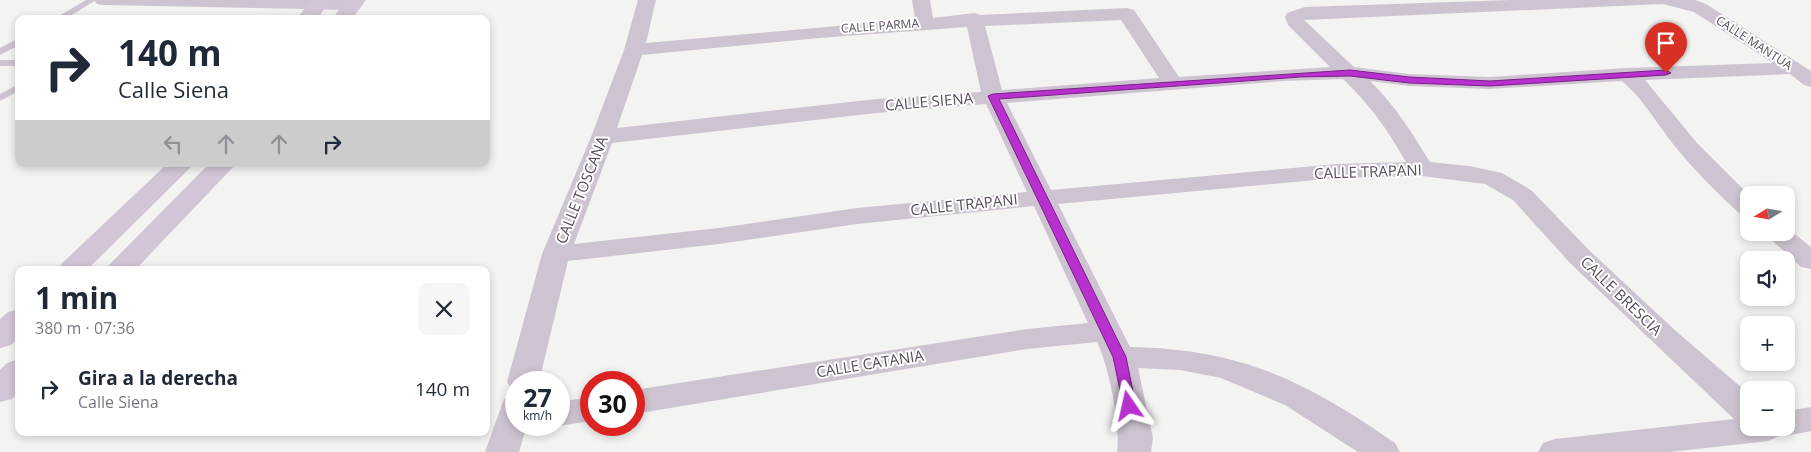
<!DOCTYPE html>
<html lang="es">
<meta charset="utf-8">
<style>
body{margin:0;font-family:"Open Sans",sans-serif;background:#f6f6f7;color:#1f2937;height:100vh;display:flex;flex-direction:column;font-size:19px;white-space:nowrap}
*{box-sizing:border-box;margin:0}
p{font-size:16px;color:#747a83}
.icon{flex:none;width:28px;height:28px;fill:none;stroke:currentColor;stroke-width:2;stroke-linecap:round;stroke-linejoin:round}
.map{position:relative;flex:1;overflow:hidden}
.details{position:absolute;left:15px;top:266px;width:475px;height:170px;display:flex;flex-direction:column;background:#fff;border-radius:10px;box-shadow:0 2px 8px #0003}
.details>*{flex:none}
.banner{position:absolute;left:15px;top:15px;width:475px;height:152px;border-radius:10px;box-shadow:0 2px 8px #0003;background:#fff;color:#1f2937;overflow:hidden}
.needle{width:32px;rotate:259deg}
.fabs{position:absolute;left:1740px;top:186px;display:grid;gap:10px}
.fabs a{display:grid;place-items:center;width:55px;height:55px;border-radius:10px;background:#fff;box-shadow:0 2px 8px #0003;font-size:25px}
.speed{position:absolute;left:505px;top:371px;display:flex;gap:10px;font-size:25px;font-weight:700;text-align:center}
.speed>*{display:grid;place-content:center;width:65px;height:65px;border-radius:50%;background:#fff;box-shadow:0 2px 8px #0003;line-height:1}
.speed small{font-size:12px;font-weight:400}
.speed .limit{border:8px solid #d22;background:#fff;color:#111}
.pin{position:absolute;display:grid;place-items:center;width:42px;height:42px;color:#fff;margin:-51px -21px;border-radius:50% 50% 50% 0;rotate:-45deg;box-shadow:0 0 5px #0007}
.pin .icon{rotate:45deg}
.me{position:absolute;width:55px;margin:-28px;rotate:349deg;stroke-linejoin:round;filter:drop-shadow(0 0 4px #0008)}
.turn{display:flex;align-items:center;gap:18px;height:105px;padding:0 20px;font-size:22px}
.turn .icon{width:65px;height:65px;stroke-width:2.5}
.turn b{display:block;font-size:35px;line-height:42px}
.lanes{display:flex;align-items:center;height:48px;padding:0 20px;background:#0003;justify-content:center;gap:25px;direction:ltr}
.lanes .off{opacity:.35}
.round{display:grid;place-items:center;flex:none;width:52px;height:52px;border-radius:10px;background:#f6f6f7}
.summary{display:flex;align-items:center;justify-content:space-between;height:85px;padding:0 20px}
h1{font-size:30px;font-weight:700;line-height:38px}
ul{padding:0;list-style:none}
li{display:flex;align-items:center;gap:15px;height:75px;padding:0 20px}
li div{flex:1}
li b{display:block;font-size:19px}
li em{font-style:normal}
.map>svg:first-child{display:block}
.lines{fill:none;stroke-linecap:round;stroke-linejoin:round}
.service{fill:#cec4d1;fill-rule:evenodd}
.minor{fill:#cec4d1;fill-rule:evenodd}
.secondary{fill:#d2c5d5;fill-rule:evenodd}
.route{fill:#b831ce;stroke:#782086}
.labels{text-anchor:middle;stroke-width:4;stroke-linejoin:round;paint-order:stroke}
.far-street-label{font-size:12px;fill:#594b5c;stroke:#fff}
.street-label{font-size:15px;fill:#594b5c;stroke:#fff}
</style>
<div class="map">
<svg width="1811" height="452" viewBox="0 0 1811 452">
<rect width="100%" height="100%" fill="#f3f3f2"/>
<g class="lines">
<g class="service">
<polygon points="86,0 96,0 65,19 54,19"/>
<polygon points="19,38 19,45 0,55 0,48"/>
<rect x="0" y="60" width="19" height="6"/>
<polygon points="19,84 19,91 0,101 0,94"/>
</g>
<g class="minor">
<polygon points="94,0 355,0 362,5 359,9 353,10 103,5 97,4"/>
<path d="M 638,0 L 656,0 L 646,43 L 915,19 L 912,0 L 930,0 L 933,18 L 974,13 L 981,15 L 1127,8 L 1134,10 L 1179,77 L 1330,67 L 1288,25 L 1285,17 L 1287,13 L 1305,7 L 1510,0 L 1695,0 L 1706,4 L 1811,71 L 1811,87 L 1804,85 L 1790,74 L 1645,80 L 1697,143 L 1749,195 L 1749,217 L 1740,214 C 1716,192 1693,169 1673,144 C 1656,122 1643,99 1622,81 L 1490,89 L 1409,86 L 1370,81 C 1395,105 1412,133 1430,162 L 1469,166 L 1502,173 L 1531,190 L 1591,252 L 1677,332 L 1749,394 L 1749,428 L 1786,428 L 1786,411 L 1811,407 L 1811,431 L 1786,436 L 1781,435 L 1768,441 L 1670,452 L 1538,452 L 1543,443 L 1555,439 L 1734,419 L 1571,264 L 1513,200 L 1485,184 L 1422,176 L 1337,178 L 1058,204 L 1130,347 C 1241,349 1306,381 1395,443 L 1400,452 L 1358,452 L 1285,405 L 1221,378 L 1180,370 L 1138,368 L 1153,438 L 1151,452 L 1117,452 C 1121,426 1109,367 1097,342 L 1027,349 L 634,414 L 634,390 L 1027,329 L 1088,323 L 1034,206 L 857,224 L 719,244 L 568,261 L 539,382 L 516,382 L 516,391 L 512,390 L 507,382 L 542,254 L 591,137 L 624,50 ZM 1663,4 L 1694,12 L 1773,63 L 1626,68 L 1490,77 L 1409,74 L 1354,67 L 1304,20 ZM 1121,20 L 1159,78 L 1002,90 L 985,26 ZM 967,27 L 981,92 L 877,99 L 617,128 L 642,55 L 819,38 ZM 1343,79 C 1371,106 1387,129 1406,162 L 1337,164 L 1051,190 L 1007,103 L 1283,81 ZM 986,104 L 1027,192 L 857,208 L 719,228 L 574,244 L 612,143 L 877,113 Z"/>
<polygon points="1786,227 1811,247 1811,269 1801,267 1763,232 1786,232"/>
<polygon points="516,396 516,425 527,425 519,452 485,452 504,399"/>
<polygon points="591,397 591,421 559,426 555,425 559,425 559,402"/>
</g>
<g class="secondary">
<polygon points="312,0 331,0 317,19 296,19"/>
<polygon points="347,0 366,0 352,19 332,19"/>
<polygon points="167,164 194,164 87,270 55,270"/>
<polygon points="209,164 236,164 135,270 104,270"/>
<polygon points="19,309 19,337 11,345 0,348 0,319 8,312"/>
<polygon points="19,359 19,392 12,399 0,402 0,370 7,363"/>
</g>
</g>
<polygon class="route" points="1350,70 1409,77 1490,81 1666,70 1671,73 1666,75 1490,86 1409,83 1350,76 1300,77 999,99 1126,357 1136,406 1134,409 1124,409 1113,357 988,96 993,94"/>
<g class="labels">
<g class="far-street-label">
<text transform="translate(880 26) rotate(-4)" y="4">CALLE PARMA</text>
<text transform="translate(1754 43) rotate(33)" y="4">CALLE MANTUA</text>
</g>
<g class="street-label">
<text transform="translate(929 102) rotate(-5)" y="5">CALLE SIENA</text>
<text transform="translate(1368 172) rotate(-2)" y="5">CALLE TRAPANI</text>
<text transform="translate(582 190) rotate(-68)" y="5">CALLE TOSCANA</text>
<text transform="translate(964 205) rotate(-6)" y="5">CALLE TRAPANI</text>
<text transform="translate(1621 296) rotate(44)" y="5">CALLE BRESCIA</text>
<text transform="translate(870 364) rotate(-9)" y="5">CALLE CATANIA</text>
</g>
</g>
</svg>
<div class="fabs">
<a><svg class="needle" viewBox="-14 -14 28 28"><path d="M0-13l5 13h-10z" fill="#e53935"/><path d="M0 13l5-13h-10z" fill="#747a83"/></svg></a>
<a><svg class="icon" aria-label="sound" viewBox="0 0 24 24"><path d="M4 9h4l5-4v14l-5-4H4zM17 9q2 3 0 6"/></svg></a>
<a>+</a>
<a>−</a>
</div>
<div class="speed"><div>27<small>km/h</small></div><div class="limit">30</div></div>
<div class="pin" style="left:1666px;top:73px;background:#d93025"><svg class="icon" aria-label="arrive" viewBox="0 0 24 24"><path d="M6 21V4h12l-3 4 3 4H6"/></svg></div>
<svg class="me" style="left:1129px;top:406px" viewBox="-20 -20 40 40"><path d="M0-17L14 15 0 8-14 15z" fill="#b831ce" stroke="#fff" stroke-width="4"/></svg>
<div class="banner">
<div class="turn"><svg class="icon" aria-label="right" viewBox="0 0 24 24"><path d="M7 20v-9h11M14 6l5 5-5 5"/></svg><div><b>140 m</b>Calle Siena</div></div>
<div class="lanes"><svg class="icon off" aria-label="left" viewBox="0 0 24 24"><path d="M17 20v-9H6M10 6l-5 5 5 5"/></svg><svg class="icon off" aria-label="ahead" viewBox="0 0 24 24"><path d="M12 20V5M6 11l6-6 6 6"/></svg><svg class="icon off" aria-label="ahead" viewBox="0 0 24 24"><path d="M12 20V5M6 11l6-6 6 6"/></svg><svg class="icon" aria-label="right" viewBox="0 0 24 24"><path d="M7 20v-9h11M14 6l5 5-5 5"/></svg></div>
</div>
<section class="details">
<div class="summary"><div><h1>1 min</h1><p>380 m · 07:36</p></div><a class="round"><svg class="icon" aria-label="close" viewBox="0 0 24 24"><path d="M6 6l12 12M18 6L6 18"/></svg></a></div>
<ul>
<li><svg class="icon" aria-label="right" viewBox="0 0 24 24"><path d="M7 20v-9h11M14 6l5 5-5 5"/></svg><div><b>Gira a la derecha</b><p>Calle Siena</p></div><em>140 m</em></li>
</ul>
</section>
</div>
